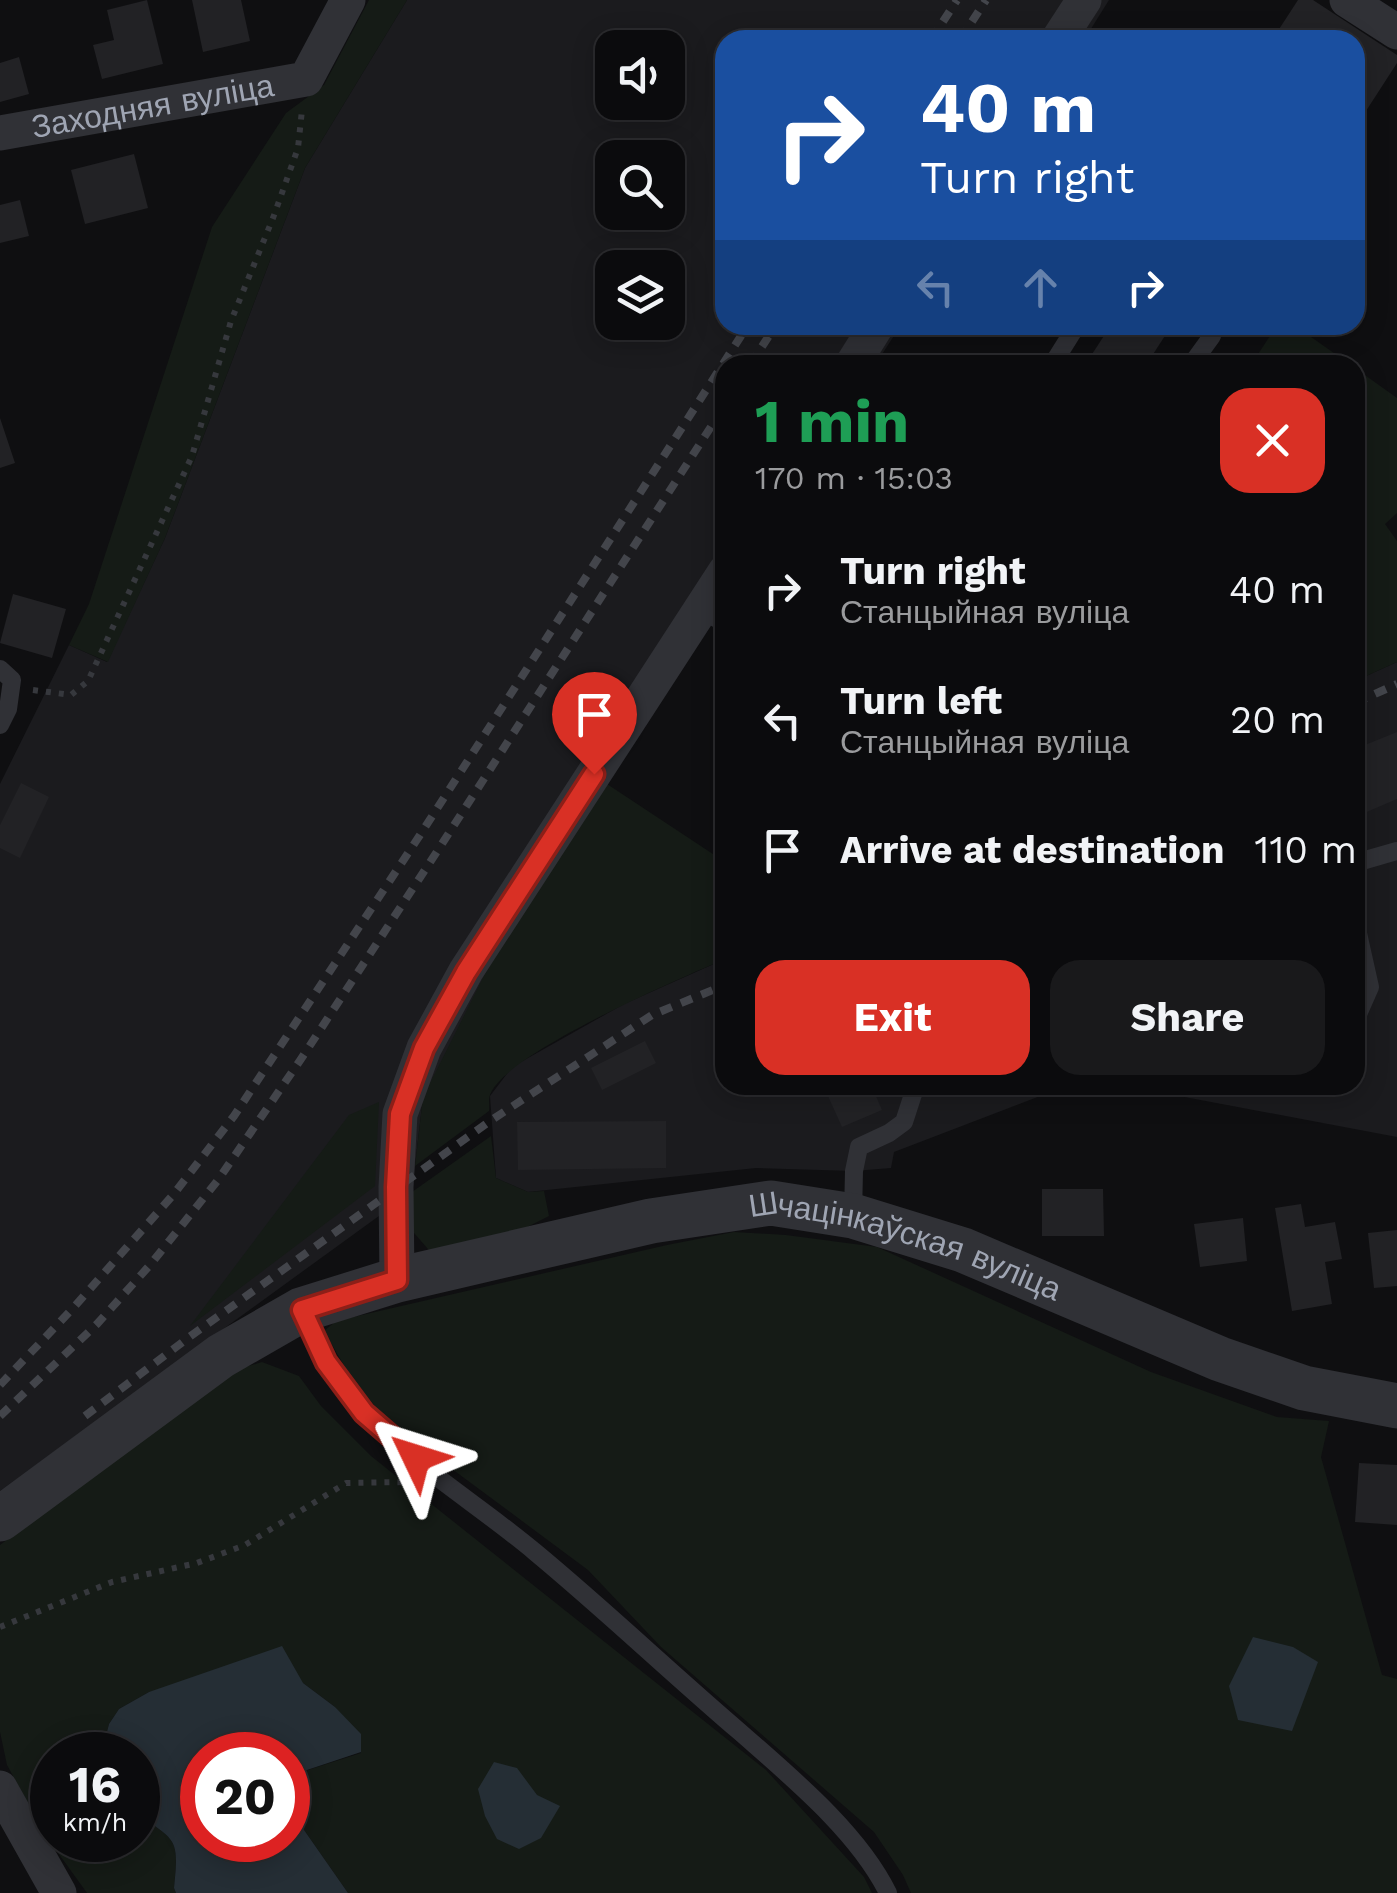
<!DOCTYPE html>
<meta charset="utf-8">
<style>
body{margin:0;font-family:"Work Sans",sans-serif;background:#19191b;color:#f1f3f6;height:100vh;display:flex;flex-direction:column;font-size:38px;white-space:nowrap}
*{box-sizing:border-box;margin:0}
p{font-size:32px;color:#9a9b9d}
.icon{flex:none;width:55px;height:55px;fill:none;stroke:currentColor;stroke-width:2;stroke-linecap:round;stroke-linejoin:round}
.map{position:relative;flex:1;overflow:hidden}
.panel{position:absolute;left:715px;top:355px;width:650px;height:740px;display:flex;flex-direction:column;background:#0b0b0d;border-radius:30px;box-shadow:0 5px 25px #0003,0 0 0 2px #2b2b2e}
.panel>*{flex:none}
.banner{position:absolute;left:715px;top:30px;width:650px;height:305px;border-radius:30px;box-shadow:0 5px 25px #0003,0 0 0 2px #2b2b2e;background:#1a4fa0;color:#fff;overflow:hidden}
.controls{position:absolute;left:595px;top:30px;display:grid;gap:20px}
.controls a{display:grid;place-items:center;width:90px;height:90px;border-radius:20px;background:#0b0b0d;box-shadow:0 5px 25px #0003,0 0 0 2px #2b2b2e;font-size:50px}
.speed{position:absolute;left:30px;top:1732px;display:flex;gap:20px;font-size:50px;font-weight:700;text-align:center}
.speed>*{display:grid;place-content:center;width:130px;height:130px;border-radius:50%;background:#0b0b0d;box-shadow:0 5px 25px #0003,0 0 0 2px #2b2b2e;line-height:1}
.speed small{font-size:25px;font-weight:400}
.speed .limit{border:15px solid #d22;background:#fff;color:#111}
.pin{position:absolute;display:grid;place-items:center;width:85px;height:85px;color:#fff;margin:-102px -42px;border-radius:50% 50% 50% 0;rotate:-45deg;box-shadow:0 0 10px #0007}
.pin .icon{rotate:45deg}
.me{position:absolute;width:110px;margin:-55px;rotate:311deg;stroke-linejoin:round;filter:drop-shadow(0 0 8px #0008)}
.turn{display:flex;align-items:center;gap:35px;height:210px;padding:0 40px;font-size:45px}
.turn .icon{width:130px;height:130px;stroke-width:2.5}
.turn b{display:block;font-size:70px;line-height:85px}
.lanes{display:flex;align-items:center;height:95px;padding:0 40px;background:#0003;justify-content:center;gap:50px;direction:ltr}
.lanes .off{opacity:.35}
.round{display:grid;place-items:center;flex:none;width:105px;height:105px;border-radius:30px;background:#19191b}
.headline{display:flex;align-items:center;justify-content:space-between;height:170px;padding:0 40px}
h1{font-size:60px;font-weight:700;line-height:75px;color:#1e9e55}
.button{display:flex;gap:20px;margin-top:auto;padding:20px 40px}
.button a{flex:1;height:115px;border-radius:30px;background:#d93025;color:#fff;font-size:40px;font-weight:700;line-height:115px;text-align:center}
.button a+a{background:#19191b;color:#f1f3f6}
ul{padding:0;list-style:none}
li{display:flex;align-items:center;gap:30px;height:130px;padding:0 40px}
li div{flex:1}
li b{display:block;font-size:38px}
li em{font-style:normal}
.map>svg:first-child{display:block}
.built{fill:#1b1b1e;fill-rule:evenodd}
.green{fill:#151b16}
.water{fill:#252e35}
.building{fill:#222225}
.lines{fill:none;stroke-linecap:round;stroke-linejoin:round}
.path{stroke:#36383d;stroke-width:6;stroke-dasharray:5 8;stroke-linecap:butt}
.service{stroke:#303136;stroke-width:18}
.minor{stroke:#303136;stroke-width:35}
.tertiary{stroke:#303136;stroke-width:45}
.rail{stroke:#43454b;stroke-width:8;stroke-dasharray:12 10;stroke-linecap:butt}
.route-casing{stroke:#8d1f18;stroke-width:25}
.route{stroke:#d93025;stroke-width:18}
.labels{text-anchor:middle;stroke-width:10;stroke-linejoin:round;paint-order:stroke}
.street-label{font-size:32px;fill:#9fa5b3;stroke:#0a0a0c}
</style>
<div class="map">
<svg width="1397" height="1893" viewBox="0 0 1397 1893">
<rect width="100%" height="100%" fill="#0f0f11"/>
<g class="built">
<path d="M 407,0 L 1109,0 L 1084,40 L 725,40 L 725,325 L 901,325 L 875,365 L 725,365 L 725,599 L 607,784 L 423,1097 L 412,1192 L 0,1491 L 0,784 L 69,645 L 107,662 L 165,538 L 305,168 ZM 612,48 L 668,48 L 668,102 L 612,102 ZM 612,158 L 668,158 L 668,212 L 612,212 ZM 612,268 L 668,268 L 668,322 L 612,322 Z"/>
<polygon points="1397,662 1397,1137 1121,1085 1355,1085 1355,681"/>
<polygon points="725,959 725,1085 1069,1085 894,1152 891,1168 854,1171 756,1168 528,1192 496,1178 490,1096 512,1067 624,1004"/>
</g>
<g class="green">
<polygon points="369,0 407,0 305,168 165,538 108,662 69,645 89,604 212,227 286,113 324,85"/>
<polygon points="1277,325 1294,325 1351,365 1251,365"/>
<polygon points="1355,368 1397,398 1397,513 1385,524 1397,541 1397,662 1355,681"/>
<path d="M 607,784 L 725,862 L 725,959 C 679,979 505,1053 490,1095 C 488,1100 490,1106 489,1111 L 415,1166 L 423,1097 L 495,954 Z"/>
<polygon points="379,1102 375,1186 190,1326 349,1115"/>
<polygon points="491,1136 496,1178 528,1192 544,1191 549,1216 484,1249 434,1256 408,1226 412,1192"/>
<polygon points="734,1232 786,1235 877,1247 1151,1372 1277,1417 1329,1421 1321,1457 1382,1675 1397,1679 1397,1893 911,1893 903,1875 874,1832 661,1647 588,1570 390,1423 353,1381 324,1331 336,1321 667,1245"/>
<path d="M 262,1362 L 299,1376 L 321,1406 L 371,1456 L 766,1770 L 864,1877 L 872,1893 L 348,1893 L 288,1807 L 289,1776 L 361,1753 L 335,1707 L 303,1683 L 149,1692 L 119,1709 L 109,1724 L 101,1755 L 52,1755 L 52,1840 L 138,1840 L 138,1814 C 177,1842 179,1838 174,1888 L 176,1893 L 87,1893 L 48,1839 L 7,1765 L 0,1732 L 0,1545 L 225,1373 Z"/>
</g>
<g class="water">
<polygon points="1253,1637 1293,1647 1318,1662 1292,1731 1238,1720 1229,1686"/>
<path d="M 282,1646 L 303,1683 L 335,1707 L 361,1734 L 361,1752 L 289,1776 L 288,1789 L 288,1755 L 202,1755 L 202,1840 L 288,1840 L 288,1807 L 348,1893 L 176,1893 L 174,1888 C 179,1838 177,1842 138,1814 L 138,1755 L 101,1755 L 109,1724 L 119,1709 L 149,1692 Z"/>
<polygon points="494,1762 517,1768 537,1795 560,1806 541,1838 519,1849 497,1839 485,1816 478,1789"/>
</g>
<g class="building">
<polygon points="147,0 163,64 102,79 93,45 114,40 107,10"/>
<polygon points="192,0 241,0 250,41 203,52"/>
<polygon points="1298,0 1313,0 1397,55 1397,63 1355,128 1355,40 1272,40"/>
<polygon points="19,57 29,94 0,102 0,63"/>
<polygon points="134,154 148,208 85,224 71,170"/>
<polygon points="20,200 29,236 0,243 0,205"/>
<polygon points="1111,325 1172,325 1146,365 1085,365"/>
<polygon points="0,418 15,463 0,468"/>
<polygon points="13,594 66,609 52,658 0,643"/>
<polygon points="1397,732 1397,799 1355,817 1355,749"/>
<polygon points="21,783 49,797 20,858 0,848 0,825"/>
<polygon points="645,1041 656,1063 602,1090 591,1068"/>
<polygon points="823,1085 871,1085 882,1110 842,1127"/>
<polygon points="666,1121 666,1168 518,1170 517,1122"/>
<polygon points="1042,1189 1103,1189 1104,1236 1042,1236"/>
<polygon points="1301,1204 1305,1227 1335,1222 1342,1259 1325,1262 1332,1304 1292,1311 1275,1208"/>
<polygon points="1243,1218 1247,1261 1200,1267 1194,1224"/>
<polygon points="1397,1230 1397,1286 1374,1288 1368,1233"/>
<polygon points="1359,1463 1397,1465 1397,1525 1355,1522"/>
</g>
<g class="lines">
<g class="path">
<polyline points="33,690 71,695 88,681 192,456 231,321 273,218 298,148 302,110"/>
<polyline points="0,1627 112,1582 197,1563 245,1545 346,1483 405,1482"/>
</g>
<g class="service">
<polyline points="1052,365 1077,325"/>
<polyline points="1191,365 1212,336 1210,325"/>
<polyline points="701,610 725,623"/>
<polyline points="0,669 12,680 8,709 0,725"/>
<polyline points="1355,863 1397,851"/>
<polyline points="1355,920 1370,987 1355,1021"/>
<polyline points="853,1215 854,1171 859,1147 889,1133 904,1122 916,1085"/>
<path d="M 302,1311 C 319,1347 336,1384 365,1414 C 415,1467 479,1505 535,1552 C 605,1610 671,1673 740,1732 C 791,1777 858,1832 888,1893"/>
</g>
<g class="minor">
<polyline points="1347,0 1397,32"/>
<polyline points="1058,40 1084,0"/>
<path id="s1" d="M 0,133 L 306,79 L 348,0"/>
<polyline points="852,365 877,325"/>
<polyline points="397,1280 396,1187 400,1114 424,1048 466,971 725,572"/>
<polyline points="0,1788 59,1893"/>
</g>
<path class="tertiary" id="s2" d="M 0,1519 L 221,1356 L 301,1310 L 397,1280 L 651,1221 L 771,1203 L 853,1216 L 963,1250 L 1220,1359 L 1304,1388 L 1397,1406"/>
<g class="rail">
<polyline points="931,40 957,0"/>
<polyline points="960,40 986,0"/>
<polyline points="750,365 776,325"/>
<polyline points="1355,703 1397,684"/>
<polyline points="0,1385 75,1306 173,1195 234,1116 420,835 748,325"/>
<polyline points="0,1416 97,1324 150,1265 218,1180 301,1059 438,850 725,405"/>
<polyline points="85,1416 188,1338 490,1121 652,1015 725,985"/>
</g>
</g>
<g class="lines">
<defs>
<polyline id="route" points="416,1458 364,1413 326,1362 302,1310 397,1280 396,1187 400,1114 424,1048 466,972 594,774"/>
</defs>
<use href="#route" class="route-casing"/>
<use href="#route" class="route"/>
</g>
<g class="labels">
<g class="street-label">
<text dy="11" stroke="none"><textPath href="#s1" startOffset="155">Заходняя вуліца</textPath></text>
<text dy="11" stroke="none"><textPath href="#s2" startOffset="990">Шчацінкаўская вуліца</textPath></text>
</g>
</g>
</svg>
<div class="controls">
<a><svg class="icon" aria-label="sound" viewBox="0 0 24 24"><path d="M4 9h4l5-4v14l-5-4H4zM17 9q2 3 0 6"/></svg></a>
<a><svg class="icon" aria-label="search" viewBox="0 0 24 24"><circle cx="10" cy="10" r="6"/><path d="M15 15l6 6"/></svg></a>
<a><svg class="icon" aria-label="layers" viewBox="0 0 24 24"><path d="M12 4l9 5-9 5-9-5zM3 14l9 5 9-5"/></svg></a>
</div>
<div class="speed"><div>16<small>km/h</small></div><div class="limit">20</div></div>
<div class="pin" style="left:594px;top:774px;background:#d93025"><svg class="icon" aria-label="arrive" viewBox="0 0 24 24"><path d="M6 21V4h12l-3 4 3 4H6"/></svg></div>
<svg class="me" style="left:416px;top:1458px" viewBox="-20 -20 40 40"><path d="M0-17L14 15 0 8-14 15z" fill="#d93025" stroke="#fff" stroke-width="4"/></svg>
<div class="banner">
<div class="turn"><svg class="icon" aria-label="right" viewBox="0 0 24 24"><path d="M7 20v-9h11M14 6l5 5-5 5"/></svg><div><b>40 m</b>Turn right</div></div>
<div class="lanes"><svg class="icon off" aria-label="left" viewBox="0 0 24 24"><path d="M17 20v-9H6M10 6l-5 5 5 5"/></svg><svg class="icon off" aria-label="ahead" viewBox="0 0 24 24"><path d="M12 20V5M6 11l6-6 6 6"/></svg><svg class="icon" aria-label="right" viewBox="0 0 24 24"><path d="M7 20v-9h11M14 6l5 5-5 5"/></svg></div>
</div>
<section class="panel">
<div class="headline"><div><h1>1 min</h1><p>170 m · 15:03</p></div><a class="round" style="background:#d93025;color:#fff"><svg class="icon" aria-label="close" viewBox="0 0 24 24"><path d="M6 6l12 12M18 6L6 18"/></svg></a></div>
<ul>
<li><svg class="icon" aria-label="right" viewBox="0 0 24 24"><path d="M7 20v-9h11M14 6l5 5-5 5"/></svg><div><b>Turn right</b><p>Станцыйная вуліца</p></div><em>40 m</em></li>
<li><svg class="icon" aria-label="left" viewBox="0 0 24 24"><path d="M17 20v-9H6M10 6l-5 5 5 5"/></svg><div><b>Turn left</b><p>Станцыйная вуліца</p></div><em>20 m</em></li>
<li><svg class="icon" aria-label="arrive" viewBox="0 0 24 24"><path d="M6 21V4h12l-3 4 3 4H6"/></svg><div><b>Arrive at destination</b></div><em>110 m</em></li>
</ul>
<div class="button"><a>Exit</a><a>Share</a></div>
</section>
</div>
